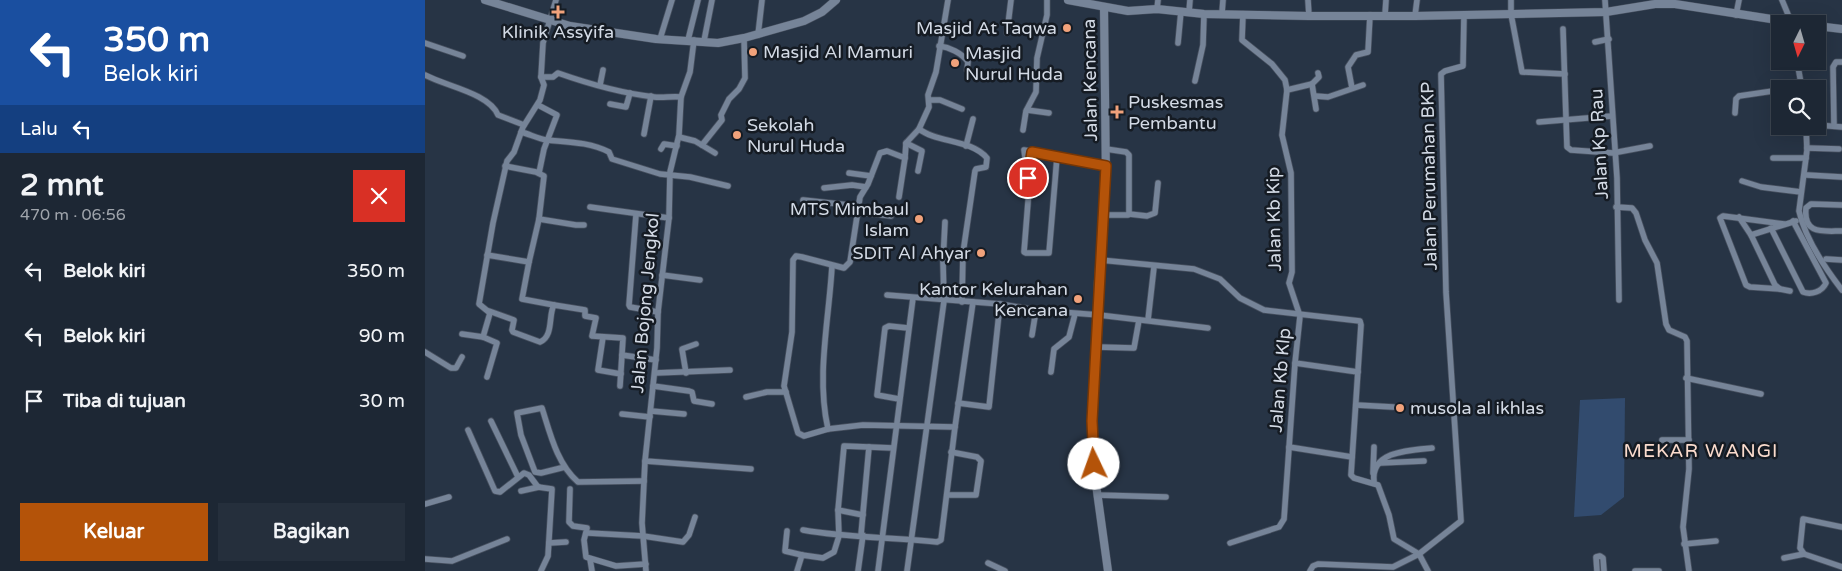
<!DOCTYPE html>
<html lang="id">
<meta charset="utf-8">
<style>
body{margin:0;font-family:"Varela Round",sans-serif;background:#252f3c;color:#f1f3f6;height:100vh;display:flex;flex-direction:column;font-size:19px;white-space:nowrap}
*{box-sizing:border-box;margin:0}
p{font-size:16px;color:#a0a5ac}
.icon{flex:none;width:28px;height:28px;fill:none;stroke:currentColor;stroke-width:2;stroke-linecap:round;stroke-linejoin:round}
.map{position:relative;flex:1;overflow:hidden}
.sheet{display:flex;flex-direction:column;background:#1d2734;width:425px}
.sheet>*{flex:none}
.top-card{background:#1a4fa0;color:#fff;overflow:hidden}
.needle{width:32px;rotate:185deg}
.tools{position:absolute;left:1346px;top:15px;display:grid;gap:10px}
.tools a{display:grid;place-items:center;width:55px;height:55px;border-radius:0px;background:#1d2734;box-shadow:0 5px 20px #0002,0 0 0 1px #3b444f;font-size:25px}
.pin{position:absolute;display:grid;place-items:center;width:42px;height:42px;color:#fff;margin:-21px;border:2px solid #fff;border-radius:50%;box-shadow:0 1px 5px #0007}
.me{position:absolute;width:55px;margin:-28px;rotate:357deg;stroke-linejoin:round;filter:drop-shadow(0 0 4px #0008)}
.turn{display:flex;align-items:center;gap:18px;height:105px;padding:0 20px;font-size:22px}
.turn .icon{width:65px;height:65px;stroke-width:2.5}
.turn b{display:block;font-size:35px;line-height:42px}
.then{display:flex;align-items:center;height:48px;padding:0 20px;background:#0003;gap:10px;font-size:19px}
.round{display:grid;place-items:center;flex:none;width:52px;height:52px;border-radius:0px;background:#252f3c}
.overview{display:flex;align-items:center;justify-content:space-between;height:85px;padding:0 20px}
h1{font-size:30px;font-weight:700;line-height:38px}
.cta{display:flex;gap:10px;margin-top:auto;padding:10px 20px}
.cta a{flex:1;height:58px;border-radius:0px;background:#b45309;color:#fff;font-size:20px;font-weight:700;line-height:58px;text-align:center}
.cta a+a{background:#252f3c;color:#f1f3f6}
ul{padding:0;list-style:none}
li{display:flex;align-items:center;gap:15px;height:65px;padding:0 20px}
li div{flex:1}
li b{display:block;font-size:19px}
li em{font-style:normal}
main{display:flex;flex:1;min-height:0}
.map>svg:first-child{display:block}
.pitch{fill:#324b6e}
.lines{fill:none;stroke-linecap:round;stroke-linejoin:round}
.minor-casing{stroke:#47505f;stroke-width:7}
.tertiary-casing{stroke:#47505f;stroke-width:9}
.minor{stroke:#768498;stroke-width:5.5}
.tertiary{stroke:#768498;stroke-width:8}
.route-casing{stroke:#753606;stroke-width:12}
.route{stroke:#b45309;stroke-width:9}
.poi-dot{fill:#f1a27b;stroke:#151b23;stroke-width:2}
.labels{text-anchor:middle;stroke-width:5;stroke-linejoin:round;paint-order:stroke}
.poi-label{font-size:18px;fill:#d3dae5;stroke:#151b23;text-anchor:start}
.street-label{font-size:18px;fill:#d3dae5;stroke:#151b23}
.neighbourhood-label{font-size:19px;letter-spacing:1px;fill:#fadbcd;stroke:#151b23}
</style>
<main>
<section class="sheet">
<div class="top-card">
<div class="turn"><svg class="icon" aria-label="left" viewBox="0 0 24 24"><path d="M17 20v-9H6M10 6l-5 5 5 5"/></svg><div><b>350 m</b>Belok kiri</div></div>
<div class="then">Lalu<svg class="icon" aria-label="left" viewBox="0 0 24 24"><path d="M17 20v-9H6M10 6l-5 5 5 5"/></svg></div>
</div>
<div class="overview"><div><h1>2 mnt</h1><p>470 m · 06:56</p></div><a class="round" style="background:#d93025;color:#fff"><svg class="icon" aria-label="close" viewBox="0 0 24 24"><path d="M6 6l12 12M18 6L6 18"/></svg></a></div>
<ul>
<li><svg class="icon" aria-label="left" viewBox="0 0 24 24"><path d="M17 20v-9H6M10 6l-5 5 5 5"/></svg><div><b>Belok kiri</b></div><em>350 m</em></li>
<li><svg class="icon" aria-label="left" viewBox="0 0 24 24"><path d="M17 20v-9H6M10 6l-5 5 5 5"/></svg><div><b>Belok kiri</b></div><em>90 m</em></li>
<li><svg class="icon" aria-label="arrive" viewBox="0 0 24 24"><path d="M6 21V4h12l-3 4 3 4H6"/></svg><div><b>Tiba di tujuan</b></div><em>30 m</em></li>
</ul>
<div class="cta"><a>Keluar</a><a>Bagikan</a></div>
</section>
<div class="map">
<svg width="1417" height="571" viewBox="0 0 1417 571">
<rect width="100%" height="100%" fill="#273445"/>
<polygon class="pitch" points="1200,398 1199,497 1176,515 1149,517 1155,400"/>
<g class="lines">
<defs>
<g id="minor">
<polyline points="523,0 511,72 503,95 504,107 494,129 481,143 480,158 462,151 455,153 443,184 435,197 425,262 419,268 377,257 371,256 368,260 367,332 359,386 373,433 379,436 403,429 438,425 530,427 548,302"/>
<polyline points="883,0 884,16"/>
<polyline points="1086,0 1086,14 1097,72 1140,74"/>
<polyline points="1180,0 1192,178 1194,300"/>
<polyline points="1357,0 1367,24"/>
<polyline points="732,9 733,0"/>
<polyline points="764,12 765,0"/>
<polyline points="797,13 798,0"/>
<polyline points="960,15 961,0"/>
<polyline points="1311,15 1314,0"/>
<polyline points="990,16 992,0"/>
<polyline points="1138,29 1142,147 1146,150 1188,153 1225,146"/>
<polyline points="582,33 586,0"/>
<polyline points="333,35 337,0"/>
<polyline points="235,39 247,0"/>
<polyline points="263,40 273,0"/>
<polyline points="279,41 287,0"/>
<polyline points="1170,42 1184,39"/>
<polyline points="0,43 38,56"/>
<polyline points="753,43 756,11"/>
<path d="M 514,46 C 524,47 537,53 543,62 L 542,70"/>
<polyline points="1372,61 1377,89"/>
<path d="M 0,75 C 20,86 64,93 73,115 L 99,125"/>
<path d="M 116,77 L 128,77 L 133,73 C 164,84 196,93 229,97 C 238,98 247,96 256,97"/>
<polyline points="770,81 778,45 779,14"/>
<polyline points="887,84 891,109"/>
<polyline points="175,85 178,70"/>
<polyline points="927,88 923,67 931,55 943,52 945,15"/>
<polyline points="1365,89 1376,87"/>
<polyline points="862,90 887,84 894,77 893,73"/>
<polyline points="890,96 903,97 938,85"/>
<polyline points="504,100 515,100 537,109"/>
<polyline points="185,104 201,107 205,93"/>
<polyline points="113,105 132,115 119,149 114,173"/>
<polyline points="602,110 624,113"/>
<polyline points="1310,113 1311,99 1314,96 1355,90"/>
<polyline points="1114,122 1187,116"/>
<polyline points="1392,125 1417,127"/>
<path d="M 1381,126 L 1382,150 L 1374,211 C 1380,238 1400,268 1417,290"/>
<polyline points="1409,126 1408,67 1411,62 1417,62"/>
<path d="M 494,129 C 512,143 546,139 562,158 L 561,167 L 551,169 L 550,171 L 538,253 L 537,302"/>
<polyline points="598,130 601,111 611,92 612,58 622,15 622,0"/>
<path d="M 96,132 C 104,134 114,139 122,140 C 143,142 165,142 184,152 L 187,159 L 235,174 L 265,177 L 303,186"/>
<polyline points="219,134 226,96"/>
<polyline points="254,137 270,141 290,153"/>
<polyline points="481,143 497,151 493,171"/>
<polyline points="277,145 297,120 296,115 304,99 314,89 320,78 319,38"/>
<polyline points="541,146 548,119"/>
<polyline points="1382,148 1414,149"/>
<polyline points="236,149 239,144 252,146"/>
<polyline points="607,152 599,252 601,253 624,253 632,157"/>
<polyline points="1348,158 1381,158"/>
<polyline points="602,172 599,150 681,166"/>
<polyline points="424,173 446,176"/>
<polyline points="1382,175 1417,177"/>
<polyline points="1317,181 1336,187 1376,192"/>
<polyline points="399,188 427,185 441,187"/>
<polyline points="474,197 480,158"/>
<polyline points="378,200 433,206"/>
<path d="M 1417,205 L 1386,204 L 1381,208 C 1378,235 1398,231 1417,231"/>
<polyline points="165,207 244,218"/>
<polyline points="1191,207 1207,208 1211,213 1220,240 1232,263 1241,324 1244,330 1260,337 1262,341 1264,469 1258,527 1264,571"/>
<polyline points="432,212 466,216"/>
<polyline points="704,214 722,216 730,213 733,183"/>
<polyline points="211,215 204,305 205,307 233,312"/>
<polyline points="680,215 703,215 704,213 704,155 701,152 681,149"/>
<polyline points="1314,217 1326,235 1350,285 1355,289 1365,291"/>
<polyline points="114,219 151,225 159,225"/>
<path d="M 1346,228 L 1378,292 C 1386,295 1397,292 1401,283 L 1368,221"/>
<polyline points="1326,235 1371,221"/>
<polyline points="62,255 104,262 114,219 119,176 111,172 80,166"/>
<polyline points="1401,259 1417,260"/>
<polyline points="675,260 769,269 795,279 815,298 839,310 935,321 936,325 926,475 929,478 953,485 964,515 969,539 994,554 1003,571"/>
<polyline points="104,262 97,299 129,305"/>
<polyline points="237,275 275,280"/>
<polyline points="1355,289 1325,287 1321,285 1295,218 1298,216 1359,224"/>
<polyline points="462,295 575,304 611,310 674,315 783,328"/>
<path d="M 64,311 L 89,320 L 87,330 L 88,332 L 115,342 C 129,336 123,315 129,305 L 160,310 L 160,316 L 171,318 L 167,336 L 198,338 L 195,386"/>
<polyline points="723,320 729,267"/>
<polyline points="37,334 58,337"/>
<polyline points="607,335 611,310"/>
<polyline points="178,337 173,370 196,374"/>
<polyline points="672,347 709,348 714,320"/>
<polyline points="0,352 26,368 31,368 37,357"/>
<polyline points="197,355 231,360"/>
<polyline points="870,363 933,372"/>
<polyline points="626,372 629,349 644,337 650,314"/>
<polyline points="230,373 305,370"/>
<polyline points="261,373 257,349 271,344"/>
<polyline points="62,377 72,343 58,337 65,313 54,304 68,223 82,161 89,152 98,127 115,100 119,85 116,77 118,43 131,0"/>
<polyline points="1261,378 1336,394"/>
<polyline points="228,386 264,391 267,392 269,401 287,404"/>
<polyline points="321,397 342,392 361,392"/>
<polyline points="474,399 452,395 460,328 464,326 483,328"/>
<polyline points="533,403 564,407 575,304"/>
<polyline points="931,405 968,407"/>
<polyline points="226,411 259,414"/>
<polyline points="197,414 225,417"/>
<polyline points="66,421 93,477"/>
<path d="M 403,429 C 391,376 404,320 407,266"/>
<polyline points="43,430 70,491 75,492 99,473 104,475 113,487 127,489 123,556 116,571"/>
<polyline points="1237,440 1264,440"/>
<polyline points="444,447 468,448"/>
<polyline points="864,447 927,457"/>
<polyline points="220,461 326,469"/>
<polyline points="955,463 999,461"/>
<path d="M 140,467 L 116,473 L 110,472 L 96,435 L 92,413 L 117,408 C 125,433 132,464 153,482 L 219,481"/>
<polyline points="948,473 949,447"/>
<path d="M 949,482 C 945,451 985,450 1007,448"/>
<polyline points="145,489 144,522 148,526 162,528 159,540 161,557 191,566 221,564"/>
<polyline points="96,491 114,487"/>
<polyline points="522,495 551,495 556,461 552,457 526,452"/>
<polyline points="672,495 741,497"/>
<polyline points="0,504 24,497"/>
<polyline points="413,510 438,515"/>
<polyline points="1417,527 1378,519 1375,548 1379,554 1417,567"/>
<path d="M 378,530 C 422,538 468,537 512,542 L 516,540 L 530,427"/>
<polyline points="362,531 360,551 377,555"/>
<polyline points="163,533 218,536 258,542 264,535 270,517"/>
<polyline points="124,543 141,542"/>
<polyline points="805,543 854,527 859,519 870,363 875,316 864,283 867,272 866,173 857,135 862,90 860,80 847,64 817,40 818,14"/>
<polyline points="1259,544 1291,541"/>
<polyline points="1359,558 1379,554"/>
<polyline points="0,559 27,561 82,539"/>
<polyline points="165,559 167,571"/>
<polyline points="563,563 580,571"/>
<polyline points="221,571 217,523 220,461 232,348 233,312 244,218 245,172 254,135 256,97 265,72 269,40"/>
<polyline points="372,571 377,555 398,558 409,552 414,536 413,510 419,446 444,447 436,535"/>
<polyline points="433,571 438,535"/>
<polyline points="453,571 488,298"/>
<polyline points="482,571 519,301 518,262 520,222"/>
<polyline points="885,571 888,566 893,564 968,567 994,554 1036,521 1021,292 1016,74 1020,71 1038,66 1039,15"/>
<polyline points="1172,571 1171,557 1175,556 1178,558 1179,571"/>
<polyline points="1210,571 1234,571"/>
</g>
<g id="tertiary">
<polyline points="60,0 145,26 231,39 293,43 319,38 379,21 397,12 411,0"/>
<polyline points="643,0 703,11 732,9 779,14 884,16 990,16 1181,12 1230,4 1250,4 1378,24"/>
<polyline points="679,7 681,182 673,285 674,315 667,421 670,477 683,571"/>
<polyline points="1392,26 1417,29"/>
</g>
</defs>
<use href="#minor" class="minor-casing"/>
<use href="#tertiary" class="tertiary-casing"/>
<use href="#minor" class="minor"/>
<use href="#tertiary" class="tertiary"/>
</g>
<g class="lines">
<defs>
<polyline id="route" points="603,178 607,152 681,166 667,421 669,464"/>
</defs>
<use href="#route" class="route-casing"/>
<use href="#route" class="route"/>
</g>
<g class="poi-dot">
<path d="M130.5 4.5h5v5h5v5h-5v5h-5v-5h-5v-5h5z"/>
<circle cx="642" cy="28" r="5"/>
<circle cx="328" cy="52" r="5"/>
<circle cx="530" cy="63" r="5"/>
<path d="M689.5 104.5h5v5h5v5h-5v5h-5v-5h-5v-5h5z"/>
<circle cx="312" cy="135" r="5"/>
<circle cx="494" cy="219" r="5"/>
<circle cx="556" cy="253" r="5"/>
<circle cx="653" cy="299" r="5"/>
<circle cx="975" cy="408" r="5"/>
</g>
<g class="labels">
<g class="poi-label">
<text x="632" y="34" text-anchor="end">Masjid At Taqwa</text>
<text x="133" y="38" text-anchor="middle">Klinik Assyifa</text>
<text x="338" y="58">Masjid Al Mamuri</text>
<text x="540" y="59">Masjid<tspan x="540" dy="21">Nurul Huda</tspan></text>
<text x="703" y="108">Puskesmas<tspan x="703" dy="21">Pembantu</tspan></text>
<text x="322" y="131">Sekolah<tspan x="322" dy="21">Nurul Huda</tspan></text>
<text x="484" y="215" text-anchor="end">MTS Mimbaul<tspan x="484" dy="21">Islam</tspan></text>
<text x="546" y="259" text-anchor="end">SDIT Al Ahyar</text>
<text x="643" y="295" text-anchor="end">Kantor Kelurahan<tspan x="643" dy="21">Kencana</tspan></text>
<text x="985" y="414">musola al ikhlas</text>
</g>
<g class="street-label">
<text transform="translate(665 80) rotate(-91)" y="6">Jalan Kencana</text>
<text transform="translate(1174 144) rotate(-93)" y="6">Jalan Kp Rau</text>
<text transform="translate(1004 176) rotate(-91)" y="6">Jalan Perumahan BKP</text>
<text transform="translate(849 219) rotate(-91)" y="6">Jalan Kb Kip</text>
<text transform="translate(220 303) rotate(-85)" y="6">Jalan Bojong Jengkol</text>
<text transform="translate(855 380) rotate(-85)" y="6">Jalan Kb Klp</text>
</g>
<g class="neighbourhood-label">
<text x="1276" y="457">MEKAR WANGI</text>
</g>
</g>
</svg>
<div class="tools">
<a><svg class="needle" viewBox="-14 -14 28 28"><path d="M0-13l5 13h-10z" fill="#e53935"/><path d="M0 13l5-13h-10z" fill="#a0a5ac"/></svg></a>
<a><svg class="icon" aria-label="search" viewBox="0 0 24 24"><circle cx="10" cy="10" r="6"/><path d="M15 15l6 6"/></svg></a>
</div>
<div class="pin" style="left:603px;top:178px;background:#d93025"><svg class="icon" aria-label="arrive" viewBox="0 0 24 24"><path d="M6 21V4h12l-3 4 3 4H6"/></svg></div>
<svg class="me" style="left:669px;top:464px" viewBox="-20 -20 40 40"><circle r="19" fill="#fff"/><path d="M0-13L10 11 0 6-10 11z" fill="#b45309"/></svg>
</div>
</main>
